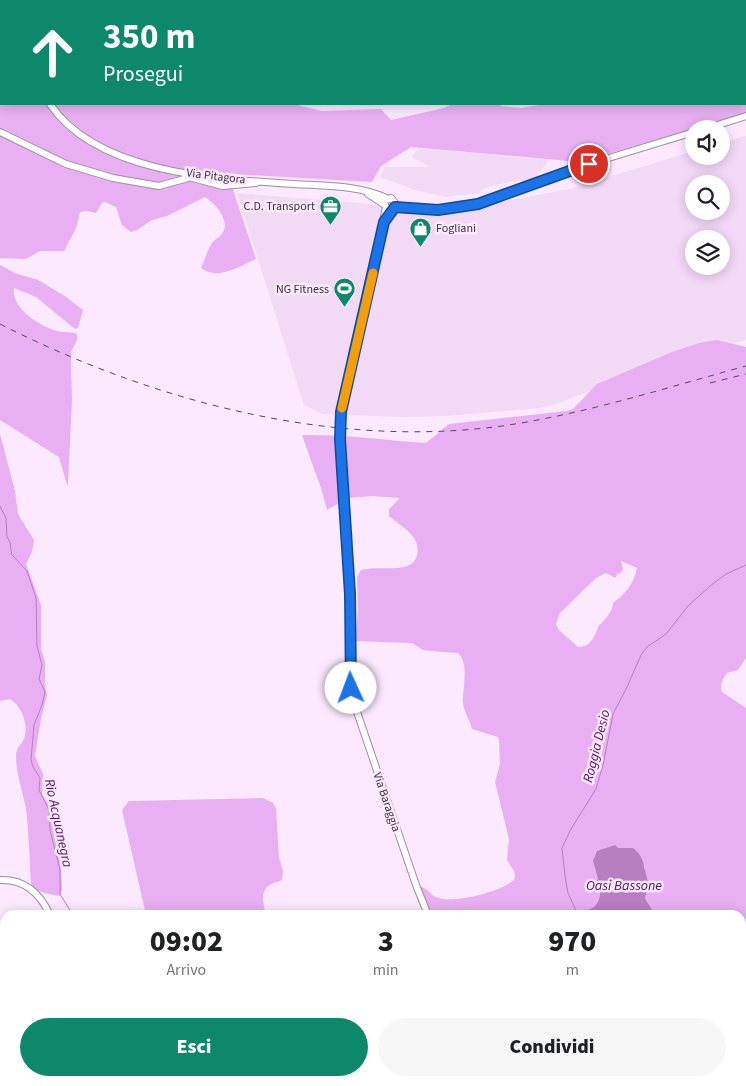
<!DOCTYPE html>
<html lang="it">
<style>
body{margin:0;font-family:"Source Sans 3",sans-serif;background:#f6f6f6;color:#202124;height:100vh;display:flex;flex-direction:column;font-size:19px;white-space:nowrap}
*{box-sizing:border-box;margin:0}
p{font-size:16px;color:#757577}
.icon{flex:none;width:28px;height:28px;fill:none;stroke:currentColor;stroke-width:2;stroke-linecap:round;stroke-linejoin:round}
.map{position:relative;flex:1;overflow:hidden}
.details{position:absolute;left:0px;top:910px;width:746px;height:176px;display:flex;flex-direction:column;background:#fff;border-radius:15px 15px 0 0;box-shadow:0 2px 12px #0003}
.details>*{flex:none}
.hud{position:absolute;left:0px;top:0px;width:746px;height:105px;box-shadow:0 2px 12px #0003;background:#0d886b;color:#fff;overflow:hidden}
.fabs{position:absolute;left:685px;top:120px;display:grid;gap:10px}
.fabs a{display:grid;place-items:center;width:45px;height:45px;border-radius:50%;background:#fff;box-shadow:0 2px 12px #0003;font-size:25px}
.pin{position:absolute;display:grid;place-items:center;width:42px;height:42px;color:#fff;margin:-21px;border:2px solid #fff;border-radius:50%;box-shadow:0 1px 5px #0007}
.me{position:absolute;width:55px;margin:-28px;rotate:358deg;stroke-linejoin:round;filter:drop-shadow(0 0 4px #0008)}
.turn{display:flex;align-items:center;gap:18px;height:105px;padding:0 20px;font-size:22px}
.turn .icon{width:65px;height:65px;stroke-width:2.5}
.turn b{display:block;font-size:35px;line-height:42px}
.eta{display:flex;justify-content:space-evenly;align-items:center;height:85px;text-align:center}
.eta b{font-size:30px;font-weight:800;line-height:35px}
.action{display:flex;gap:10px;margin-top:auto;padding:10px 20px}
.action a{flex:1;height:58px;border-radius:30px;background:#0d886b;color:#fff;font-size:20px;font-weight:800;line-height:58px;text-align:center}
.action a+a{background:#f6f6f6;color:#202124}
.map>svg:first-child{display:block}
.built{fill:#f2d9f6;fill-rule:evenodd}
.green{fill:#e8b0f2;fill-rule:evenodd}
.water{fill:#b77ec1}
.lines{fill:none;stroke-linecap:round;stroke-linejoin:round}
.stream{stroke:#b77ec1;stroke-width:1}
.tertiary-casing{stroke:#9e8ca1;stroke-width:8}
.tertiary{stroke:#fff;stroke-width:6}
.rail{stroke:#534a55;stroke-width:1;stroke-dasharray:6 6;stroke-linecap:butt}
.tertiary-bridge-casing{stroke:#9e8ca1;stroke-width:8;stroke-linecap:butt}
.tertiary-bridge{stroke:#fff;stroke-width:6}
.route-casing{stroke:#114b97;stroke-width:12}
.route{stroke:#1a73e8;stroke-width:9}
.slow{stroke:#f59e0b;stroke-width:9}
.labels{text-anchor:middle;stroke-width:5;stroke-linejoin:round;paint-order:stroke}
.street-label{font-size:12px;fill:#3c343d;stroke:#fce8ff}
.poi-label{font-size:12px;fill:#3c343d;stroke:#fce8ff;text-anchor:end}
.water-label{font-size:14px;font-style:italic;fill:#591264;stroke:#fce8ff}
</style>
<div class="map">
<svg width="746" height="1086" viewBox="0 0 746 1086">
<rect width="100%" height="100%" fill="#fce8ff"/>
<g class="built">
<path d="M 746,136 L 746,340 L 690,353 L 553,405 L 539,408 L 446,416 L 403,417 L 323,414 L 304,405 L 237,193 L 370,204 L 433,215 L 569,189 L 694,151 L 694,156 L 721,156 L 721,143 ZM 694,184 L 721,184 L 721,211 L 694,211 ZM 694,239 L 721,239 L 721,266 L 694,266 Z"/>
<polygon points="418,148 549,160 536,177 524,182 520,180 495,185 483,189 479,193 446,197 415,190 380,177 385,167 430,167 412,157"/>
</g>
<g class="green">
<path d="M 0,0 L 53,1 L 1,1 L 1,104 L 293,104 L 322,111 L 381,109 L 391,120 L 444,108 L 453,104 L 500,104 L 501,106 L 521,108 L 545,104 L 745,104 L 746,47 L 746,113 L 580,162 L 411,147 L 381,166 L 372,182 L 230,174 L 234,193 L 256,259 C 240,266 218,281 201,268 C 205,260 207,250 212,243 C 215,239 221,237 223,232 C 230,220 215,203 205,197 L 167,216 L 152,220 L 137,230 L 131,232 L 122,225 L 116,207 L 105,202 L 102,203 L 96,213 L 86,211 L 80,212 L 77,226 L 64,251 L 40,251 L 26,259 L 0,258 Z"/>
<path d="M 0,265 L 17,274 L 36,279 L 45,284 L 66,297 L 83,310 L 78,328 L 75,329 L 36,297 L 14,288 C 11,309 40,326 57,331 C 64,333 70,331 77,334 L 77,340 L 71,352 L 71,364 L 72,401 L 68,484 L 67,485 L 59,457 L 0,420 Z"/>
<path d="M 717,340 L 746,347 L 746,658 L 738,670 L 727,673 C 723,679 719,685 722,692 L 746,708 L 746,1086 L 573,1086 L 571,1081 L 741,1081 L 741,915 L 655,915 L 645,898 L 649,883 L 645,874 L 645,867 L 633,848 L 618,848 L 593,861 L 598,879 L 596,890 L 600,890 C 600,899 598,907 587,910 L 587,915 L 535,915 L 527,913 L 505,915 L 430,915 L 415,886 C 427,885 429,895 438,898 C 456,903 500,892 514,880 L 515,876 L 514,871 L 507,860 L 509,839 L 495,782 L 500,764 L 499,741 L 498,737 L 472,729 C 470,720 464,713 463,703 C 462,689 470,664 458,653 L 430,651 L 423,650 L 412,643 L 355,641 L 358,610 L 357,578 L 360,571 C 375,563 412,577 417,555 C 422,536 400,526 389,516 L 389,509 L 399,499 L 399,498 L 373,496 L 348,498 L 327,510 L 322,491 L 302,435 C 343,434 384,440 426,443 L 449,424 L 567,411 L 573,409 L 597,384 L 672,352 L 699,343 ZM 621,561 L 637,568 C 634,584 625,594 613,603 C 614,609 604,622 599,625 C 595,635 592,647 578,647 L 559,630 L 556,624 L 560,613 L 596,578 L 606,573 L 615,578 L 618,573 L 620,574 L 623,569 Z"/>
<path d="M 0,434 L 15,491 L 18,514 L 34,540 L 32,552 L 26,564 L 41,605 L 41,649 L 45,661 L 45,683 L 47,696 L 41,719 L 35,756 L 43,774 L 42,794 L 49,805 L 61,863 L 62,890 L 60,896 C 52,895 36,892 32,886 C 30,884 30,853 29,848 C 28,835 28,822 26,809 C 23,791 16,775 16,756 C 16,746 23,744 25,736 C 28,723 21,705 10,699 L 0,701 Z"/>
<path d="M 263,798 L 273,803 L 276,808 L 279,858 L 283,871 L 282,880 C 277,882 271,883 267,887 C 260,893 264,907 266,915 L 146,915 L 122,810 L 129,801 Z"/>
</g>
<path class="water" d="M 615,845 L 618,848 L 633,848 C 646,857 643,870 649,883 L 645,898 L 655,915 L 587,915 L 587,910 C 598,907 600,899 600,890 L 596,890 L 595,884 L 598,879 L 593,861 L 597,851 Z"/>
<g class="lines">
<g class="stream">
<polyline points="0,506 6,518 7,537 10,542 11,550 12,555 27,571 36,598 37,646 42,665 39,679 45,692 42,705 34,725 31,760 33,767 40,778 39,790 49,810 50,830 60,870 60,894 73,915"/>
<polyline points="578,915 568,893 565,876 562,848 571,829 596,789 603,765 613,714 627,687 641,655 647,647 666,634 688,606 710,586 726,574 746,565"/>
<polyline points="126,1081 128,1086"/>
<polyline points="611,1081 615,1086"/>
</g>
<defs>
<g id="tertiary">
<polyline points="54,1 54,0"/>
<path d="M 50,104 C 97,174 218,179 294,184 C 325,186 360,185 388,199"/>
<polyline points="705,129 746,116"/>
<polyline points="0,132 66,164 113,178 159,186 188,178"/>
<polyline points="185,176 223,186 256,183"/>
<polyline points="368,194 385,205"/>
<polyline points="395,207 406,207 438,210 478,204 589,164 694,132"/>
<polyline points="386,219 396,204 391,198 386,200"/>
<polyline points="341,412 366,305 386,207"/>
<path d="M 340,439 C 344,493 349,548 351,603 C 352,639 348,674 356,709 L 416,885 L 428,915"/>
<path d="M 0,880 C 25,879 40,893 50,915"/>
<polyline points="101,1081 103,1086"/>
<polyline points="412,1086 414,1081"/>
</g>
</defs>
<use href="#tertiary" class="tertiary-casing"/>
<use href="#tertiary" class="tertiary"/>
<g class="rail">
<path d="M 0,324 C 152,401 331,449 502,426 C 585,414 665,388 746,366"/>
<polyline points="710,383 746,374"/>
</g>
<defs>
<polyline id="tertiary-bridge" points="340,439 341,412"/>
</defs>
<use href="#tertiary-bridge" class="tertiary-bridge-casing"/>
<use href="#tertiary-bridge" class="tertiary-bridge"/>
</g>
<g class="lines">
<defs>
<polyline id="route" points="351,688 350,594 340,439 341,412 384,222 395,207 438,210 478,204 589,164"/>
</defs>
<use href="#route" class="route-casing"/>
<use href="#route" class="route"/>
<polyline class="slow" points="342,408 373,273"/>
</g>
<defs>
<symbol id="office-pin" viewBox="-11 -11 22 30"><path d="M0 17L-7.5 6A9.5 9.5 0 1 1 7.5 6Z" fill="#0d886b" stroke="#fce8ff"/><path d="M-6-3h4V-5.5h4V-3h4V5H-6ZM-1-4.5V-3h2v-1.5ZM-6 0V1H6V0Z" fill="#fff"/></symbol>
<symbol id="shop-pin" viewBox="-11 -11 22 30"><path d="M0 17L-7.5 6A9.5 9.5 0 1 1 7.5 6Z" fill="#0d886b" stroke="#fce8ff"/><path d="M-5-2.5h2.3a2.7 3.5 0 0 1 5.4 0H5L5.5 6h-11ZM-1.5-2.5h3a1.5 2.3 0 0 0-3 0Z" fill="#fff"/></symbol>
<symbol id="stadium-pin" viewBox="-11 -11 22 30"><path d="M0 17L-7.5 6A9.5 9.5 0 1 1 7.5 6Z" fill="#0d886b" stroke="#fce8ff"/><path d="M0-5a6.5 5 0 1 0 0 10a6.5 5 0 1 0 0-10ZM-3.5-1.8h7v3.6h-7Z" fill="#fff"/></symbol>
</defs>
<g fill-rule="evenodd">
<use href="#office-pin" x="318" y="194" width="25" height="34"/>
<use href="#shop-pin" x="408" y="216" width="25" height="34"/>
<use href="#stadium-pin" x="332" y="276" width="25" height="34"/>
</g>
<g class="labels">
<g class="street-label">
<text transform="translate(216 176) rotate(7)" y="4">Via Pitagora</text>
<text transform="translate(387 802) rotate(71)" y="4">Via Baraggia</text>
</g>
<g class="poi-label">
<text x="315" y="210">C.D. Transport</text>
<text x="436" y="232" text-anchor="start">Fogliani</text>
<text x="329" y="293">NG Fitness</text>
</g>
<g class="water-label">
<text transform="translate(596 746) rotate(-76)" y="5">Roggia Desio</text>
<text transform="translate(59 823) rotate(78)" y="5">Rio Acquanegra</text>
<text x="624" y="890">Oasi Bassone</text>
</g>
</g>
</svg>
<div class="fabs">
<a><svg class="icon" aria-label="sound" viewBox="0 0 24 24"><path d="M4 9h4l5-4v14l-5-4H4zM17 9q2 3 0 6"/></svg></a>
<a><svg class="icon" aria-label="search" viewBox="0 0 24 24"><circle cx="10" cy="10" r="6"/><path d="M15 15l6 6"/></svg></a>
<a><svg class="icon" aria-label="layers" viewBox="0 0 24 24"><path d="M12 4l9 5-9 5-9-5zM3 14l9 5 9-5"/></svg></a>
</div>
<div class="pin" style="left:589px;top:164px;background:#d93025"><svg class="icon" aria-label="arrive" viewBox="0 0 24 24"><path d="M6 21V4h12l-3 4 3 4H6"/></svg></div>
<svg class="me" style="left:351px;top:688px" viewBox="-20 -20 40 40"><circle r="19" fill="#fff"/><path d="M0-13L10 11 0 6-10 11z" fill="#1a73e8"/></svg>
<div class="hud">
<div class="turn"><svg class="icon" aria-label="ahead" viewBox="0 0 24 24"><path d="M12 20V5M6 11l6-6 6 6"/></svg><div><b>350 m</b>Prosegui</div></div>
</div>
<section class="details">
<div class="eta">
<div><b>09:02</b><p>Arrivo</p></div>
<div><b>3</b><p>min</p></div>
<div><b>970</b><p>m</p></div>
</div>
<div class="action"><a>Esci</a><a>Condividi</a></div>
</section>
</div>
